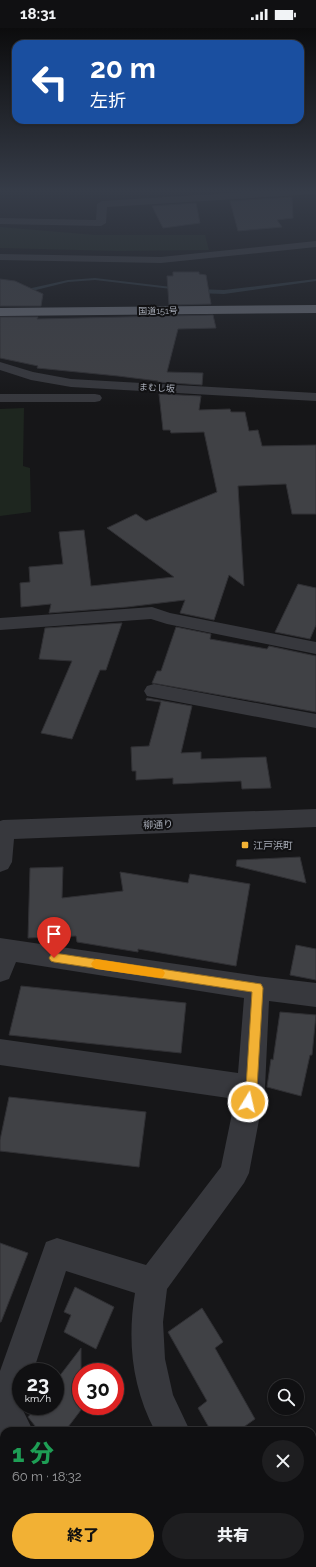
<!DOCTYPE html>
<html lang="ja">
<meta charset="utf-8">
<style>
body{margin:0;font-family:Raleway,"Noto Sans JP",sans-serif;background:#1e1e20;color:#f1f3f6;height:100vh;display:flex;flex-direction:column;font-size:15px;white-space:nowrap}
*{box-sizing:border-box;margin:0}
p{font-size:13px;color:#9c9d9f}
.icon{flex:none;width:22px;height:22px;fill:none;stroke:currentColor;stroke-width:2;stroke-linecap:round;stroke-linejoin:round}
.map{position:relative;flex:1;overflow:hidden}
.sheet{position:absolute;left:0px;top:1399px;width:316px;height:140px;display:flex;flex-direction:column;background:#101012;border-radius:12px 12px 0 0;box-shadow:0 1px 3px #0004,0 0 0 1px #303032}
.sheet>*{flex:none}
.banner{position:absolute;left:12px;top:12px;width:292px;height:84px;border-radius:12px;box-shadow:0 1px 3px #0004,0 0 0 1px #303032;background:#1a4fa0;color:#fff;overflow:hidden}
.controls{position:absolute;left:268px;top:1351px;display:grid;gap:8px}
.controls a{display:grid;place-items:center;width:36px;height:36px;border-radius:50%;background:#101012;box-shadow:0 1px 3px #0004,0 0 0 1px #303032;font-size:20px}
.speed{position:absolute;left:12px;top:1335px;display:flex;gap:8px;font-size:20px;font-weight:700;text-align:center}
.speed>*{display:grid;place-content:center;width:52px;height:52px;border-radius:50%;background:#101012;box-shadow:0 1px 3px #0004,0 0 0 1px #303032;line-height:1}
.speed small{font-size:10px;font-weight:400}
.speed .limit{border:6px solid #d22;background:#fff;color:#111}
.pin{position:absolute;display:grid;place-items:center;width:34px;height:34px;color:#fff;margin:-41px -17px;border-radius:50% 50% 50% 0;rotate:-45deg;box-shadow:0 0 4px #0007}
.pin .icon{rotate:45deg}
.me{position:absolute;width:44px;margin:-22px;rotate:9deg;stroke-linejoin:round;filter:drop-shadow(0 0 3px #0008)}
.turn{display:flex;align-items:center;gap:14px;height:84px;padding:0 12px;font-size:18px}
.turn .icon{width:52px;height:52px;stroke-width:2.5}
.turn b{display:block;font-size:28px;line-height:34px}
.round{display:grid;place-items:center;flex:none;width:42px;height:42px;border-radius:21px;background:#1e1e20}
.summary{display:flex;align-items:center;justify-content:space-between;height:68px;padding:0 12px}
h1{font-size:24px;font-weight:800;line-height:30px;color:#1e9e55}
.button{display:flex;gap:8px;margin-top:auto;padding:8px 12px}
.button a{flex:1;height:46px;border-radius:24px;background:#f2b134;color:#111;font-size:16px;font-weight:800;line-height:46px;text-align:center}
.button a+a{background:#1e1e20;color:#f1f3f6}
.status{display:flex;justify-content:space-between;align-items:center;height:28px;padding:0 20px;background:#101012;direction:ltr}
.status svg{height:11px;fill:currentColor}
.map>svg:first-child{display:block}
.green{fill:#1e261f}
.lines{fill:none;stroke-linecap:round;stroke-linejoin:round}
.stream{fill:#2c353c;fill-rule:evenodd}
.building{fill:#404145;stroke:#303034}
.minor{fill:#37383d;fill-rule:evenodd}
.highway{fill:#63666e;fill-rule:evenodd}
.route{fill:#f2b134;stroke:#9d7322}
.slow{fill:#f59e0b}
.poi-dot{fill:#f2b134;stroke:#111113;stroke-width:1.5}
.labels{text-anchor:middle;stroke-width:4;stroke-linejoin:round;paint-order:stroke}
.far-street-label{font-size:9px;fill:#a8adb8;stroke:#111113}
.street-label{font-size:10px;fill:#a8adb8;stroke:#111113}
.poi-label{font-size:10px;fill:#a8adb8;stroke:#111113;text-anchor:start}
</style>
<div class="status"><b>18:31</b><svg viewBox="0 0 49 12"><path d="M0 12V9h3v3zM5 12V6h3v6zM10 12V3h3v9zM15 12V0h3v12zM26 1h20v11H26zM47 4h2v5h-2z"/></svg></div>
<div class="map">
<svg width="316" height="1539" viewBox="0 0 316 1539">
<rect width="100%" height="100%" fill="#161618"/>
<g class="green">
<polygon points="0,199 96,207 205,207 209,222 117,223 0,220"/>
<polygon points="24,380 23,438 30,440 31,484 0,488 0,381"/>
</g>
<g class="lines">
<g class="stream">
<polygon points="95,250 180,260 182,261 180,262 95,252 68,254 0,271 0,267 68,252"/>
<polygon points="316,251 316,253 224,266 196,265 193,263 196,261 224,262"/>
</g>
</g>
<g class="building">
<polygon points="292,169 293,190 277,192 282,199 238,203 230,173"/>
<polygon points="196,175 200,195 163,200 152,178"/>
<polygon points="173,244 199,244 199,246 206,247 211,276 169,277 167,248 173,248"/>
<polygon points="0,251 15,253 43,266 41,278 0,278"/>
<polygon points="213,287 216,300 178,301 167,344 203,345 202,357 158,354 158,353 118,348 37,340 38,338 0,330 0,289 38,289 37,291"/>
<polygon points="159,366 201,368 199,382 230,381 231,384 245,384 249,403 258,402 262,418 316,417 316,486 292,486 286,456 238,458 244,558 229,547 214,592 180,585 185,572 127,579 49,585 51,576 21,579 20,555 30,554 29,539 63,536 59,504 84,502 91,558 174,549 107,500 136,486 146,493 217,464 204,404 171,405 170,402 163,402"/>
<polygon points="298,556 316,560 316,597 310,611 275,604"/>
<polygon points="122,595 106,642 100,642 72,711 41,705 72,633 39,631 45,600"/>
<polygon points="176,599 211,606 210,611 267,621 269,618 316,628 316,684 152,655 157,643 161,643"/>
<polygon points="147,670 192,678 181,725 201,724 201,731 266,729 271,760 242,761 241,753 173,756 173,750 136,752 136,743 132,743 131,719 149,718 161,674 146,672"/>
<polygon points="300,829 306,855 236,838 237,832"/>
<polygon points="63,839 62,870 123,863 120,844 188,855 190,846 250,856 236,938 138,921 138,924 77,914 76,908 28,910 30,840"/>
<polygon points="296,917 316,921 316,952 290,947"/>
<polygon points="21,958 186,975 181,1025 9,1007"/>
<polygon points="280,984 316,987 312,1027 310,1027 301,1068 267,1059 271,1031 273,1032"/>
<polygon points="9,1069 146,1084 139,1139 0,1123 0,1112"/>
<polygon points="0,1215 28,1225 1,1294 0,1294"/>
<polygon points="75,1259 114,1279 96,1321 64,1304 71,1287 64,1284"/>
<polygon points="202,1280 223,1314 215,1320 255,1391 238,1403 211,1403 198,1380 207,1373 168,1304"/>
<polygon points="81,1320 81,1378 84,1378 65,1403 39,1403 28,1389 37,1378 55,1378 55,1354"/>
</g>
<g class="lines">
<g class="minor">
<polygon points="262,163 316,163 316,166 107,179 106,195 101,198 0,196 0,190 96,192 97,176 102,173"/>
<polygon points="316,213 316,219 161,235 0,232 0,226 161,229"/>
<polygon points="0,334 33,344 71,351 316,365 316,373 71,359 31,352 0,342"/>
<polygon points="0,366 95,366 100,367 102,370 100,373 95,374 0,374"/>
<polygon points="152,579 170,585 316,614 316,626 167,596 151,591 0,602 0,590"/>
<polygon points="154,656 316,686 316,700 147,668 144,663 147,658"/>
<polygon points="316,781 316,799 14,811 12,834 8,841 0,844 0,793 3,792"/>
<path d="M 0,910 L 257,948 L 316,955 L 316,979 L 269,973 L 265,1060 L 249,1145 L 244,1155 L 167,1261 L 163,1294 L 165,1331 L 173,1367 L 190,1403 L 155,1403 C 132,1359 127,1313 135,1265 L 66,1243 L 33,1344 L 21,1344 L 21,1378 L 33,1403 L 4,1403 L 4,1415 L 0,1407 L 0,1343 L 46,1214 L 57,1210 L 146,1237 L 221,1139 L 235,1071 L 0,1037 L 0,1011 L 238,1045 L 244,970 L 16,934 L 9,951 L 0,954 Z"/>
<polygon points="107,1535 146,1535 147,1539 108,1539"/>
<polygon points="197,1535 235,1535 234,1539 196,1539"/>
</g>
<polygon class="highway" points="316,277 316,285 0,288 0,280"/>
</g>
<linearGradient id="sky" x2="0" y2="1"><stop stop-color="#0c0c0d"/><stop offset="0.43" stop-color="#363c48"/><stop offset="1" stop-color="#363c48" stop-opacity="0"/></linearGradient>
<rect width="316" height="379" fill="url(#sky)"/>
<polygon class="route" points="54,925 261,956 263,960 257,1060 253,1078 248,1080 244,1078 243,1074 246,1060 252,964 54,934 51,933 49,930 51,927"/>
<polygon class="slow" points="96,931 160,941 163,942 165,945 163,949 160,950 96,941 93,939 91,936 93,933"/>
<rect class="poi-dot" x="241" y="813" width="8" height="8" rx="2"/>
<g class="labels">
<g class="far-street-label">
<text transform="translate(158 283) rotate(-1)" y="3">国道151号</text>
<text transform="translate(157 360) rotate(3)" y="3">まむし坂</text>
</g>
<g class="street-label">
<text transform="translate(158 796) rotate(-2)" y="4">柳通り</text>
</g>
<g class="poi-label">
<text x="253" y="821">江戸浜町</text>
</g>
</g>
</svg>
<div class="controls">
<a><svg class="icon" aria-label="search" viewBox="0 0 24 24"><circle cx="10" cy="10" r="6"/><path d="M15 15l6 6"/></svg></a>
</div>
<div class="speed"><div>23<small>km/h</small></div><div class="limit">30</div></div>
<div class="pin" style="left:54px;top:930px;background:#d93025"><svg class="icon" aria-label="arrive" viewBox="0 0 24 24"><path d="M6 21V4h12l-3 4 3 4H6"/></svg></div>
<svg class="me" style="left:248px;top:1074px" viewBox="-20 -20 40 40"><circle r="17" fill="#f2b134" stroke="#fff" stroke-width="3"/><path d="M0-11L8 9 0 5-8 9z" fill="#fff"/></svg>
<div class="banner">
<div class="turn"><svg class="icon" aria-label="left" viewBox="0 0 24 24"><path d="M17 20v-9H6M10 6l-5 5 5 5"/></svg><div><b>20 m</b>左折</div></div>
</div>
<section class="sheet">
<div class="summary"><div><h1>1 分</h1><p>60 m · 18:32</p></div><a class="round"><svg class="icon" aria-label="close" viewBox="0 0 24 24"><path d="M6 6l12 12M18 6L6 18"/></svg></a></div>
<div class="button"><a>終了</a><a>共有</a></div>
</section>
</div>
